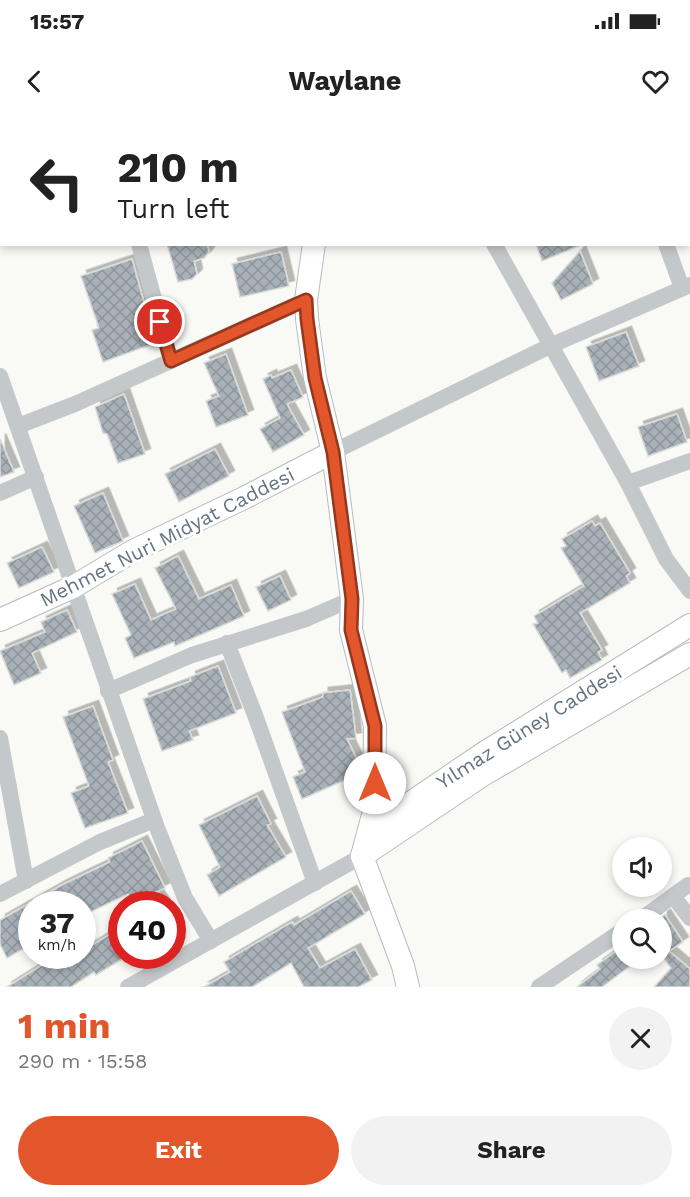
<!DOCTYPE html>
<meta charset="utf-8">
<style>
body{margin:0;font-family:"Work Sans",sans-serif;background:#f2f2f2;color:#222;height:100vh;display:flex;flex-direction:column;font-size:22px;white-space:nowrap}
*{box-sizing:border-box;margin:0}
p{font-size:20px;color:#767676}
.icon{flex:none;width:33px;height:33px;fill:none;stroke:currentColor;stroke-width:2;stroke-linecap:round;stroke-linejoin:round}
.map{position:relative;height:867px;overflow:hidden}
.sheet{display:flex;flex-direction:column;background:#fff;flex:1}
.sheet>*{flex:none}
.guide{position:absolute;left:0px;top:0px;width:690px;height:126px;box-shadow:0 3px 9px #0003;background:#fff;color:#222;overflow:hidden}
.tools{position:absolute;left:612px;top:717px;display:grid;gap:12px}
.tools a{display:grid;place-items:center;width:60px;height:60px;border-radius:50%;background:#fff;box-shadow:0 3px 9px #0003;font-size:30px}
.speed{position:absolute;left:18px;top:771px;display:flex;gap:12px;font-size:30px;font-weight:700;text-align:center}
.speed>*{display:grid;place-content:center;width:78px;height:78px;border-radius:50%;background:#fff;box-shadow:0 3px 9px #0003;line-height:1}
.speed small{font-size:15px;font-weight:400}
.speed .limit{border:9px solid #d22;background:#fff;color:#111}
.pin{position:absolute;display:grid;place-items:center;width:51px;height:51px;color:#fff;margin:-26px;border:3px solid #fff;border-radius:50%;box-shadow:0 2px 6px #0007}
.me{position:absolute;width:66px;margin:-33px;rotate:0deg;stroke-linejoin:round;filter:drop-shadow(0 0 4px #0008)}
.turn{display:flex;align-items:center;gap:21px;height:126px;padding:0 18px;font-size:27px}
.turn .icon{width:78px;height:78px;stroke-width:2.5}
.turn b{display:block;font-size:42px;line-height:51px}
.round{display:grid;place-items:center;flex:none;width:63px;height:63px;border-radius:32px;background:#f2f2f2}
.overview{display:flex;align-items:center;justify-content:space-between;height:102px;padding:0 18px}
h1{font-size:36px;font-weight:700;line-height:45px;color:#e3552b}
.primary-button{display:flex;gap:12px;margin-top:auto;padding:12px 18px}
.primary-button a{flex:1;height:69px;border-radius:36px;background:#e3552b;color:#fff;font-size:24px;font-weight:700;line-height:69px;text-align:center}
.primary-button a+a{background:#f2f2f2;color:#222}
.status{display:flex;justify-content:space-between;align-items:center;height:42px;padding:0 30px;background:#fff;direction:ltr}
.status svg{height:16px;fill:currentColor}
header{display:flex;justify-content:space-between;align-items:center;height:78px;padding:0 18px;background:#fff;font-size:27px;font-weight:700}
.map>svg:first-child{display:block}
.building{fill:url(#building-cross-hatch);stroke:#dadad8;stroke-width:1.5;filter:url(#shadow)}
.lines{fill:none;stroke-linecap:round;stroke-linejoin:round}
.secondary-casing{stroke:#b6bcc0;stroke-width:24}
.street{stroke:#c4c8cb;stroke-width:16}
.secondary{stroke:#fff;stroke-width:22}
.route-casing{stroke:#94371c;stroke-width:15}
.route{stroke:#e3552b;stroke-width:10}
.labels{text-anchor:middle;stroke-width:6;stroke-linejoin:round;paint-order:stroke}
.street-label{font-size:20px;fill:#647481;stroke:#fff}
</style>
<div class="status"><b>15:57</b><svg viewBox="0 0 49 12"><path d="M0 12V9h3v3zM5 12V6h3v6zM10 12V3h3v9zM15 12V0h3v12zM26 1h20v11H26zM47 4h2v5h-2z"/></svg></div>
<header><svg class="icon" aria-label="back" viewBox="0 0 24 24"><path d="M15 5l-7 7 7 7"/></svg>Waylane<svg class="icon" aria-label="heart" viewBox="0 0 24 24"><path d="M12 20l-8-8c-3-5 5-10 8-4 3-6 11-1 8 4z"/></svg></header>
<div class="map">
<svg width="690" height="867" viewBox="0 0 690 867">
<defs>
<pattern id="building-cross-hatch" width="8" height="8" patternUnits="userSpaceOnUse" patternTransform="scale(1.5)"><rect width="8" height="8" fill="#a8b1b7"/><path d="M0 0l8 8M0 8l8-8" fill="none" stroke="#8c959a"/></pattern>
<filter id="shadow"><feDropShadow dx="5.5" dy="-5.5" stdDeviation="0" flood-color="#0004"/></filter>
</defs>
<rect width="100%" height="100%" fill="#f9f9f6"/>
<g class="building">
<polygon points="167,124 207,124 209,132 204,138 194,141 197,154 192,159 178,162"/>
<polygon points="536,124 581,124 581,125 542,141"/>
<polygon points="580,131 593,164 561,180 552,163"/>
<polygon points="281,132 289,166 240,177 232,144"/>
<polygon points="132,139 155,223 103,242 92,210 99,208 81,156"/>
<polygon points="626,212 639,246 599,261 586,227"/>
<polygon points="226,234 248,295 216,307 206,281 219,276 204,243"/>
<polygon points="291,250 303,277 287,284 304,315 273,332 260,309 280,298 263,259 271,255 272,258"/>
<polygon points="124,274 145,334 118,343 107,314 103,313 95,287"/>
<polygon points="677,294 687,322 648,336 638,307"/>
<polygon points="0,319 14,352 0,357"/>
<polygon points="215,329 229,356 179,382 165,354"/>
<polygon points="103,373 123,421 95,433 74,386"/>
<polygon points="592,401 595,406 600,403 630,453 626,456 630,463 580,493 602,530 598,532 602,540 570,558 566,550 562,553 533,504 538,503 534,496 584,466 561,428 566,426 562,419"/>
<polygon points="42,427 54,452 19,468 7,443"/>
<polygon points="178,436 199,479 231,465 244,496 175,526 174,522 134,538 125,518 131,515 112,474 135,464 151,500 176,489 155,448"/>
<polygon points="280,456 291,480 268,491 256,467"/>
<polygon points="67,490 77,512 32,533 41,553 14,565 0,531 45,512 41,502"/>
<polygon points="218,546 236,593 189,611 193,620 162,631 143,579 191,561 190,557"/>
<polygon points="350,570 356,618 347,619 361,648 361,653 302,679 293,657 305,652 282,592 323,577 323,573"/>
<polygon points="93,586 113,640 108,642 128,693 85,708 71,673 89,666 63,597"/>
<polygon points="257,676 271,704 267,705 286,737 219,776 207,755 220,747 199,705"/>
<polygon points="142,721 165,768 156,772 164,784 133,784 128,774 82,796 82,784 32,784 32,824 7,838 0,824 0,800 62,765 110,742 108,738"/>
<polygon points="351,771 365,794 308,828 320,848 355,829 372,860 358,867 304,867 291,843 252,867 204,867 230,852 224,842 292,802 294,805"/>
<polygon points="665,795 683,822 669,831 690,849 690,867 654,867 671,848 662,836 662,797"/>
<polygon points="122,807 122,839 96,855 94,852 71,867 7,867 56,836 82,836 82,831"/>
<polygon points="618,830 630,846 602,867 577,867 600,849 597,845"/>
</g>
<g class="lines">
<defs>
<g id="secondary">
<polyline points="327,2 327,0"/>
<polyline points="0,107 2,107"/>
<polyline points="314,124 306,180 307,199 315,258 333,332 352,479 351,510 375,606 374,691 362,736 403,846 408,867"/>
<polyline points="0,500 73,467 133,431 244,378 333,332"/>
<polyline points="369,711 484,633 690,505"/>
<polyline points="362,736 481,656 690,534"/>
</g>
</defs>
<use href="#secondary" class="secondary-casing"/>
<g class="street">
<polyline points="105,0 105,2"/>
<polyline points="439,0 439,2"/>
<polyline points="620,0 620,2"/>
<polyline points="139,124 171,241"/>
<polyline points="494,124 628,363 666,439 690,471"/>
<polyline points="666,124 682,168"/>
<polyline points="0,256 156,705 185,778 211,821"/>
<polyline points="18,306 75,284 306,180"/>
<polyline points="333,332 552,225 690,165"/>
<polyline points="628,363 690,341"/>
<polyline points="0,373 36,357"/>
<polyline points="227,523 255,595 315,763"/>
<polyline points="108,571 192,535 306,499 352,479"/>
<polyline points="0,618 26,761"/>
<polyline points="0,774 100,722 154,700"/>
<polyline points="673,776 690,798"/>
<polyline points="640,800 688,765"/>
<polyline points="128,867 362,736"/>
<polyline points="539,867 622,811"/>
</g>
<use href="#secondary" class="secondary"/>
</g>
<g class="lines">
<defs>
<polyline id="route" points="160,202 171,241 306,180 307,199 315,258 333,332 352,479 351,510 375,606 375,663"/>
</defs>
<use href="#route" class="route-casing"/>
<use href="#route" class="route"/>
</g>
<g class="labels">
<g class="street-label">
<text transform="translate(167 417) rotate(-27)" y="7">Mehmet Nuri Midyat Caddesi</text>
<text transform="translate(529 607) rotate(-32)" y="7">Yılmaz Güney Caddesi</text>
</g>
</g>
</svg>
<div class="tools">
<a><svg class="icon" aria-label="sound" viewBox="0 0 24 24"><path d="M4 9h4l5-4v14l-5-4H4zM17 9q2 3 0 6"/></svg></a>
<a><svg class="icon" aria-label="search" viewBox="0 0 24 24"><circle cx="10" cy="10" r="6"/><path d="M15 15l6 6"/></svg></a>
</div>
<div class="speed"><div>37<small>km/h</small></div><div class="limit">40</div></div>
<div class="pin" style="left:160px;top:202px;background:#d93025"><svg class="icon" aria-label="arrive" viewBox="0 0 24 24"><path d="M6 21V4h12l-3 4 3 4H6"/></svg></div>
<svg class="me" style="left:375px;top:663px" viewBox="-20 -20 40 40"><circle r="19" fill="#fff"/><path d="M0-13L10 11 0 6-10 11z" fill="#e3552b"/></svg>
<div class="guide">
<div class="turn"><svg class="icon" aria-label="left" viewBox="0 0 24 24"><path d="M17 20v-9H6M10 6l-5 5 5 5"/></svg><div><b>210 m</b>Turn left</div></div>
</div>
</div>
<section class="sheet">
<div class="overview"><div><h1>1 min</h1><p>290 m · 15:58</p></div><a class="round"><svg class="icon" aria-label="close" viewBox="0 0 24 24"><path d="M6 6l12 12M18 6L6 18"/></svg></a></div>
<div class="primary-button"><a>Exit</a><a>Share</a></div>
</section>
